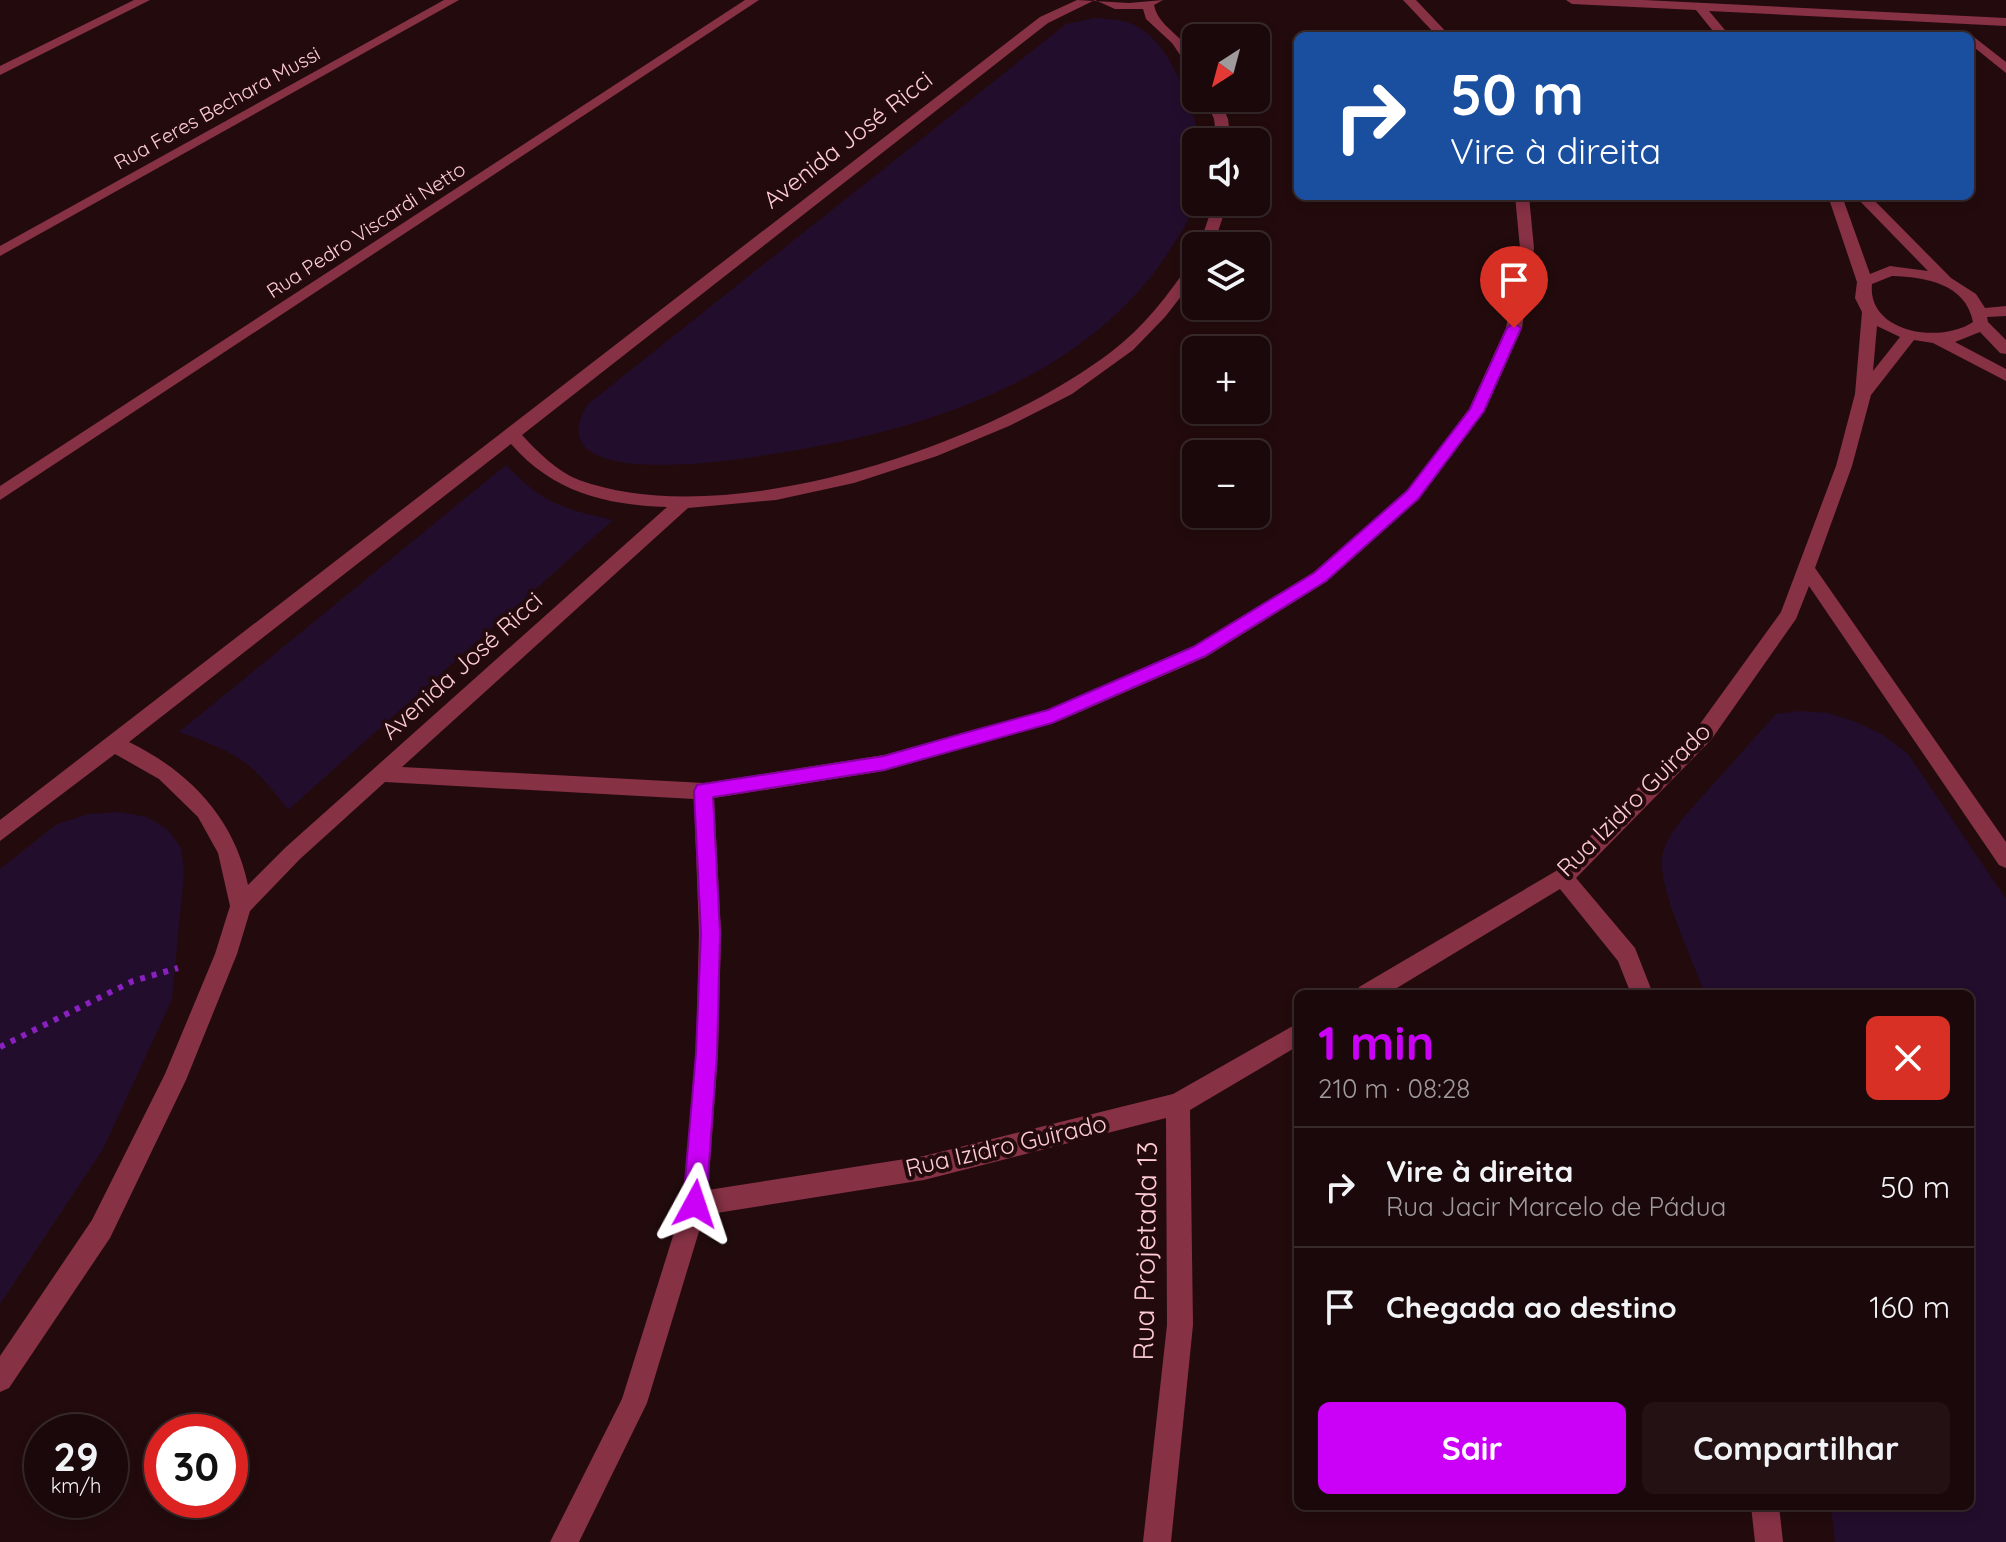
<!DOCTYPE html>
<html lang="pt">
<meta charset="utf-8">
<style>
body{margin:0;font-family:Quicksand,sans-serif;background:#231113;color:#f1f3f6;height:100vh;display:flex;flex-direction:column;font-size:30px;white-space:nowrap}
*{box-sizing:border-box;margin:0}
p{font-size:26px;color:#9f9a9c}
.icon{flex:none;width:44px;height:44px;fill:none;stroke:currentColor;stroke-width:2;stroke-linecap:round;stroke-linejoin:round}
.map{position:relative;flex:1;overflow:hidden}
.drawer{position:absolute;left:1294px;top:990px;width:680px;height:520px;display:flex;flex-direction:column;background:#1a080a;border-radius:12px;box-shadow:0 4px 12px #0003,0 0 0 2px #38292b}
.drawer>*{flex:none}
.hud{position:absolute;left:1294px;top:32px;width:680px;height:168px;border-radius:12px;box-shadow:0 4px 12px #0003,0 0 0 2px #38292b;background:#1a4fa0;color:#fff;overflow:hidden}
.needle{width:52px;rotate:216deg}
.fabs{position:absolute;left:1182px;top:24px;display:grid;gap:16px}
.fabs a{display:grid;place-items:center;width:88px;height:88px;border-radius:12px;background:#1a080a;box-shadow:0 4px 12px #0003,0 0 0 2px #38292b;font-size:40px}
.speed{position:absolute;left:24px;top:1414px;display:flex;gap:16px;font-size:40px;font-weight:700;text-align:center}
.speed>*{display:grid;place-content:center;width:104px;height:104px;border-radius:50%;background:#1a080a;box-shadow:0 4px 12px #0003,0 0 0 2px #38292b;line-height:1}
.speed small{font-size:20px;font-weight:400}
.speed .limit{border:12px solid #d22;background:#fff;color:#111}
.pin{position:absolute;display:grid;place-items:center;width:68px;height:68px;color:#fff;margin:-82px -34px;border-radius:50% 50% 50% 0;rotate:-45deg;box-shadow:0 0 8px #0007}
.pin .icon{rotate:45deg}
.me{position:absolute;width:88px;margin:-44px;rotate:5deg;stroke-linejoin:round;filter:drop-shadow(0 0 6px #0008)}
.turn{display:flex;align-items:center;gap:28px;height:168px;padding:0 24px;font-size:36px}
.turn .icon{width:104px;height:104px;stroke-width:2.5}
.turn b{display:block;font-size:56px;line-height:68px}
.round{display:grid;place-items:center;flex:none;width:84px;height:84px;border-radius:12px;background:#231113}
.overview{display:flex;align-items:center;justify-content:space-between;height:136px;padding:0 24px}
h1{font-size:48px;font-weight:700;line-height:60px;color:#cb00f7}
.primary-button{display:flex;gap:16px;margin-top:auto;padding:16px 24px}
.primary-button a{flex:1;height:92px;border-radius:12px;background:#cb00f7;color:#fff;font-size:32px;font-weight:700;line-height:92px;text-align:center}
.primary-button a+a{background:#231113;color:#f1f3f6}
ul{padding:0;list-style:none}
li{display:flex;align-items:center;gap:24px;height:120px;padding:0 24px;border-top:2px solid #38292b}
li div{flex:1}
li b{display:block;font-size:30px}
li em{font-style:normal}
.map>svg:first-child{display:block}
.green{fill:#230d2d}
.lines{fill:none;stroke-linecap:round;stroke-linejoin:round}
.path{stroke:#8920bf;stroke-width:6;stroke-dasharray:5 7;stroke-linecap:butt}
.minor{fill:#873145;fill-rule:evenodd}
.route{fill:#cb00f7;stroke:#8400a1;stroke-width:2}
.labels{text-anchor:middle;stroke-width:8;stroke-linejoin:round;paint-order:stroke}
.far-street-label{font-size:20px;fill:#ffccd5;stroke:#230b0d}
.street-label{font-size:24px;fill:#ffccd5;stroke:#230b0d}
.near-street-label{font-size:28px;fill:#ffccd5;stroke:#230b0d}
</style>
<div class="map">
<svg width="2006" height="1542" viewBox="0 0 2006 1542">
<rect width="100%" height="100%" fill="#230b0d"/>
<g class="green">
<path d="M 1095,18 C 1110,19 1125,19 1138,27 C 1172,45 1192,108 1201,142 L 1196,142 C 1196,160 1201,186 1195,203 C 1188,225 1172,247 1159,266 C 1066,392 900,436 752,457 C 715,463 536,487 588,404 L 1066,24 Z"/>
<path d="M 506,465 C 542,503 563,509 613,520 L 288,810 C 252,761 236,752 179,732 Z"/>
<path d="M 1800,711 L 1828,713 L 1856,722 L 1883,735 L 1908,754 L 2006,899 L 2006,1542 L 1835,1542 L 1831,1506 L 1970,1506 L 1970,994 L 1705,994 C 1693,960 1659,891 1662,858 C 1664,843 1673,831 1682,819 L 1776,714 Z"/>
<polygon points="119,812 147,817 167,829 181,848 184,872 172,999 103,1149 0,1304 0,869 57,824 89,814"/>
</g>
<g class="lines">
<polyline class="path" points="0,1047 133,981 178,968"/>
<g class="minor">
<polygon points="134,0 150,0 0,75 0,66"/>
<polygon points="444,0 459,0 0,256 0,246"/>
<polygon points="745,0 759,0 0,500 0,486"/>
<path d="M 1077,0 L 1129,3 L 1163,0 L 1154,5 C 1159,32 1196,38 1196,72 L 1191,71 L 1172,43 L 1146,19 L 1143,9 L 1115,9 L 1095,0 L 1048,23 L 522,435 C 538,452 556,471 579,480 C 728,534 989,445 1111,352 C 1143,328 1168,295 1191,262 L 1196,260 L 1196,276 L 1193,281 L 1165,317 L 1133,350 L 1072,394 L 1009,426 L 937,456 L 854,483 L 776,500 L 688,508 L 402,767 L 704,783 L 884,755 L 1047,710 L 1192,647 L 1314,572 L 1407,491 L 1469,409 L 1506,328 L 1520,248 L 1515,196 L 1529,196 L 1534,248 L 1522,328 L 1484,411 L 1419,499 L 1326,582 L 1206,657 L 1059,721 L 884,771 L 714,798 L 721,933 L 718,1053 L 708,1190 L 924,1156 L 1173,1094 L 1298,1023 L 1298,1046 L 1190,1110 L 1193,1325 L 1171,1542 L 1143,1542 L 1167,1325 L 1166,1118 L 924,1180 L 704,1215 L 647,1403 L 579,1542 L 550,1542 L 622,1399 L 683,1204 L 696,1053 L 699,933 L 694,799 L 385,782 L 300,859 L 250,911 L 237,954 L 186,1080 L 110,1238 L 9,1388 L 0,1392 L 0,1356 L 92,1220 L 165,1074 L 215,954 L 230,906 L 218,853 L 198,817 L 159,779 L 115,754 L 0,841 L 0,820 L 1040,17 ZM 511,444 C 553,492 605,505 667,507 L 286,847 L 248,885 C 234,818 190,772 129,742 Z"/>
<polygon points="1403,0 1416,0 1450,36 1437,36"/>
<polygon points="1566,0 1644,0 2006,18 2006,26 1709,11 1730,36 1717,36 1696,10 1572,4"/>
<polygon points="1970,34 2006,62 2006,73 1970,44 1970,36 1965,36"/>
<polygon points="1205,98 1219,98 1228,119 1231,142 1217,142 1214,119"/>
<path d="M 1828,196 L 1842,196 L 1870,274 L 1890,266 L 1928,271 L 1855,196 L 1870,196 L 1951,278 L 1976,294 L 1985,308 L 2006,306 L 2006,316 L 1987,317 L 1988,322 L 2006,340 L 2006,354 L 2000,353 L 1980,332 L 1955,342 L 2006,369 L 2006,381 L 1933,343 L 1914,340 L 1871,395 L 1852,466 L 1815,568 L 2006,842 L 2006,868 L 1999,865 L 1809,586 L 1796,619 L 1711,740 L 1576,878 L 1635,948 L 1653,994 L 1631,994 L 1618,961 L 1560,889 L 1387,994 L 1356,994 L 1359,987 L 1556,871 L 1697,728 L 1781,612 L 1836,466 L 1855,394 L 1862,312 L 1855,298 L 1857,282 ZM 1892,276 C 1926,277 1966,284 1973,322 C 1941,344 1867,333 1872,284 ZM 1877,326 L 1900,337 L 1873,371 Z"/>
<polygon points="1214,202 1228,202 1213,246 1199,246"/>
<polygon points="1751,1506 1779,1506 1783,1542 1755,1542"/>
</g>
</g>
<polygon class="route" points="1514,323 1521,328 1484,411 1418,499 1326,581 1205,656 1052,723 884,770 713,797 720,933 717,1053 706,1204 702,1211 695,1215 687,1211 683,1204 696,1053 701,933 694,791 697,785 884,756 968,732 1048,710 1193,647 1314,573 1407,491 1470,409 1507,328"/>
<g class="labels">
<g class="far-street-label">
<text transform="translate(217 108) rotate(-29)" y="7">Rua Feres Bechara Mussi</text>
<text transform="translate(366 230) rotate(-33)" y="7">Rua Pedro Viscardi Netto</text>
</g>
<g class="street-label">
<text transform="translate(848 140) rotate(-38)" y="8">Avenida José Ricci</text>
<text transform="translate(462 666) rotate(-42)" y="8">Avenida José Ricci</text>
<text transform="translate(1634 800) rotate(-45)" y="8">Rua Izidro Guirado</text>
<text transform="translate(1006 1146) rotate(-13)" y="8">Rua Izidro Guirado</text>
</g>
<g class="near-street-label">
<text transform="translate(1145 1251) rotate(-89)" y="10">Rua Projetada 13</text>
</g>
</g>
</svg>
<div class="fabs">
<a><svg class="needle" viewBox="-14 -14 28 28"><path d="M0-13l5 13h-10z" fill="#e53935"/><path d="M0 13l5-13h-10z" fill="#9f9a9c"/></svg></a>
<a><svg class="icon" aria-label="sound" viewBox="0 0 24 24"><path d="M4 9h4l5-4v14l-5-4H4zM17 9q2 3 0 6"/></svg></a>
<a><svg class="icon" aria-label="layers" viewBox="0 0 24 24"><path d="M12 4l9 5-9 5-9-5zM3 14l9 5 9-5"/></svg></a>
<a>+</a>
<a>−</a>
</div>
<div class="speed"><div>29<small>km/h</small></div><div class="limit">30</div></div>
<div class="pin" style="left:1514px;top:328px;background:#d93025"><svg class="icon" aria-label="arrive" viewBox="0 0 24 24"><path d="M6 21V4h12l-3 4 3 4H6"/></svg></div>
<svg class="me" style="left:695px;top:1204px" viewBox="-20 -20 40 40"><path d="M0-17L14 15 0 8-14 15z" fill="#cb00f7" stroke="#fff" stroke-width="4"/></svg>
<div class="hud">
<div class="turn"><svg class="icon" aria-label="right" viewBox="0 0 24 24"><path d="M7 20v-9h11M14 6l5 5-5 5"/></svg><div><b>50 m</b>Vire à direita</div></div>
</div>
<section class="drawer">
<div class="overview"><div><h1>1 min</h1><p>210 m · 08:28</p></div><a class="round" style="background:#d93025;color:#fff"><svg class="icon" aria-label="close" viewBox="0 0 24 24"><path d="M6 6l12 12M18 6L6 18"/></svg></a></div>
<ul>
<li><svg class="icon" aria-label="right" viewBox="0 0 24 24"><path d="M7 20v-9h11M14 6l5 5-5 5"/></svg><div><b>Vire à direita</b><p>Rua Jacir Marcelo de Pádua</p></div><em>50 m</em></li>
<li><svg class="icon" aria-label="arrive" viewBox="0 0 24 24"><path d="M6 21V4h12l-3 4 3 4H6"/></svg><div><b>Chegada ao destino</b></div><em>160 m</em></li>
</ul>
<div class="primary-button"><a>Sair</a><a>Compartilhar</a></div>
</section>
</div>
